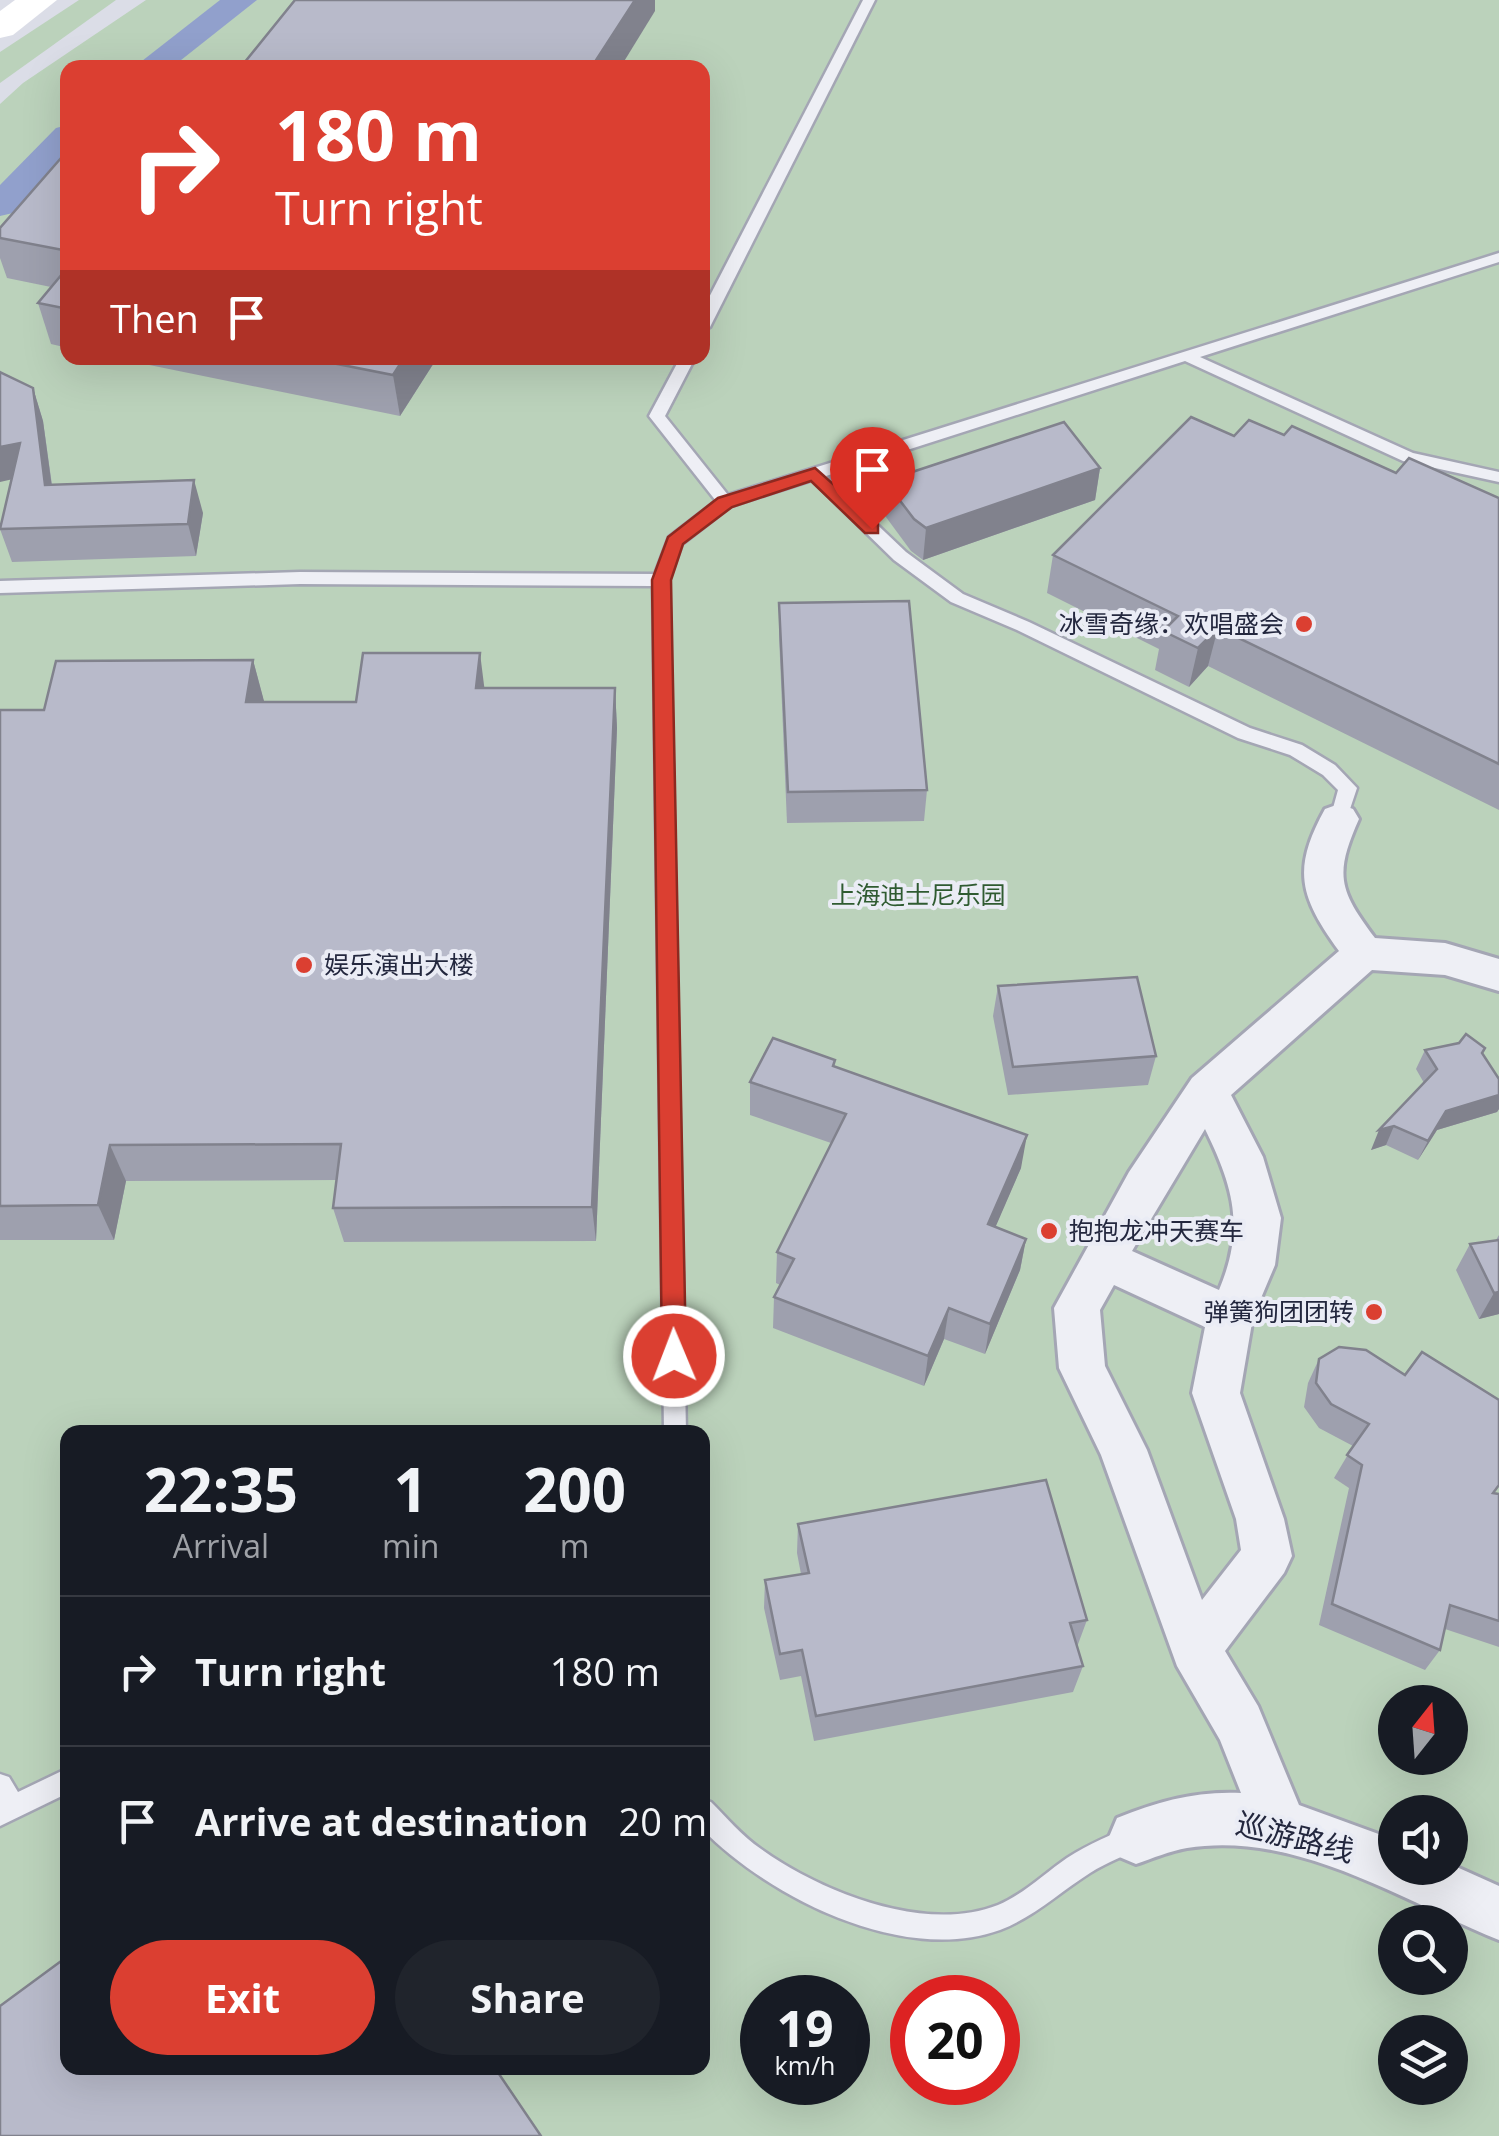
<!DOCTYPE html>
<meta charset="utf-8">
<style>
body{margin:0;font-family:"Open Sans","Noto Sans SC",sans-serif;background:#20242c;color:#f1f3f6;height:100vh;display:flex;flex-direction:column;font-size:38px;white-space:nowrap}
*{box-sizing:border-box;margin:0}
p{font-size:32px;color:#9ea1a6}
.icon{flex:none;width:55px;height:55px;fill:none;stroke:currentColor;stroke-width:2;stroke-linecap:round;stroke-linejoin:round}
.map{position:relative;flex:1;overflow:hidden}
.sheet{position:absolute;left:60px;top:1425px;width:650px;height:650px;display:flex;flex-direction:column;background:#171b24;border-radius:20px;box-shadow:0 10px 40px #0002}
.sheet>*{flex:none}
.guide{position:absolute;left:60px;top:60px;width:650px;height:305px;border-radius:20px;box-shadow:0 10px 40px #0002;background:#db3f31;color:#fff;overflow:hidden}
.needle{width:65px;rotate:17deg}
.controls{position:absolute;left:1378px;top:1685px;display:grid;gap:20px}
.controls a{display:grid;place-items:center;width:90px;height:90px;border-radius:50%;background:#171b24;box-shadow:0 10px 40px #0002;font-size:50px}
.speed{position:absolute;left:740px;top:1975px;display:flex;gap:20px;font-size:50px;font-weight:700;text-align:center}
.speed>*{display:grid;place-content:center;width:130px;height:130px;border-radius:50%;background:#171b24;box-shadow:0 10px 40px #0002;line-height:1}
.speed small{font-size:25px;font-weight:400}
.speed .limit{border:15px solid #d22;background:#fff;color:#111}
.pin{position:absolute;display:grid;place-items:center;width:85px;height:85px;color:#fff;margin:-102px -42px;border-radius:50% 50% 50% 0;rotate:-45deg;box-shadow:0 0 10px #0007}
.pin .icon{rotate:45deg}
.me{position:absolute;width:110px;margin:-55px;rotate:359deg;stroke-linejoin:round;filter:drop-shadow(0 0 8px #0008)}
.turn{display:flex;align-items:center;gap:35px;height:210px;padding:0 50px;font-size:45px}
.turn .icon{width:130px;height:130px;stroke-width:2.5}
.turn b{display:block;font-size:70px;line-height:85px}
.then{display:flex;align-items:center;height:95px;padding:0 50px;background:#0003;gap:20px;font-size:38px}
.eta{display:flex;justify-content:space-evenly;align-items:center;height:170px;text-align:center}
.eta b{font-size:60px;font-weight:700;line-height:70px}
.button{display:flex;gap:20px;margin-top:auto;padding:20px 50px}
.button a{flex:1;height:115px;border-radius:60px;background:#db3f31;color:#fff;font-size:40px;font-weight:700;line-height:115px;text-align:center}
.button a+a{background:#20242c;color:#f1f3f6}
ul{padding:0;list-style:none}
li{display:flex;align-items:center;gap:30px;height:150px;padding:0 50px;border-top:2px solid #363941}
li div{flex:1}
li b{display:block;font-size:38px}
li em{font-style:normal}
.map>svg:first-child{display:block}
.green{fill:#bbd2bb;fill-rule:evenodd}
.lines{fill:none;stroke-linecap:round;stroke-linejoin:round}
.canal{fill:#91a0cc;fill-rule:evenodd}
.lane-casing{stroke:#a4a6b4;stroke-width:5}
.street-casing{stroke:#a4a6b4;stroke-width:6}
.lane{fill:#eeeff5;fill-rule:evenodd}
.street{fill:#eeeff5;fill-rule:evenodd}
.secondary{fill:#fff;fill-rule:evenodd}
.wall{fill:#9ea0ae}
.shaded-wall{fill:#81828d}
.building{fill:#b8baca;stroke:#81828d;stroke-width:2.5}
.route{fill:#db3f31;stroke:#8e2920;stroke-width:2.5}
.poi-dot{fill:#db3f31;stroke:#eaecf5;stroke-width:4}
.labels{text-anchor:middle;stroke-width:8;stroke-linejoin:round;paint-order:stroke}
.poi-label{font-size:25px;fill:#23273e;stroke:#eaecf5;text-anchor:end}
.park-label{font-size:25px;fill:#2f5b31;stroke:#eaecf5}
.near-street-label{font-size:30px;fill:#23273e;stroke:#eaecf5}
</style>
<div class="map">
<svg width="1499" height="2136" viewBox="0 0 1499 2136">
<rect width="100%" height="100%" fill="#dbdde7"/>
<g class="green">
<polygon points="79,0 116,0 0,83 0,52"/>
<path d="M 146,0 L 1499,0 L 1499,2136 L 0,2136 L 0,104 L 23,83 ZM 68,68 L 702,68 L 702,358 L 68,358 ZM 68,1432 L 702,1432 L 702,2068 L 68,2068 ZM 1395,1702 L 1450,1702 L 1450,1758 L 1395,1758 ZM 1395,1812 L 1450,1812 L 1450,1868 L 1395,1868 ZM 1395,1922 L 1450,1922 L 1450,1978 L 1395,1978 ZM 762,1998 L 848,1998 L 848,2082 L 762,2082 ZM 912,1998 L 998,1998 L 998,2082 L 912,2082 ZM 1395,2032 L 1450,2032 L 1450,2088 L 1395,2088 Z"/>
</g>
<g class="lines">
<g class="canal">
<polygon points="220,0 257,0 171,68 133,68"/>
<polygon points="68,125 68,156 13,213 0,216 0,185 56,128"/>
</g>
<defs>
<g id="lane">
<polygon points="863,0 875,0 710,327 702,332 702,311"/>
<polygon points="1499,253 1499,262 1200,357 1413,453 1499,472 1499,482 1403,461 1185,361 826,476 906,552 963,594 1029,622 1250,728 1302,745 1335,765 1357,788 1345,824 1333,824 1330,819 1338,790 1323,775 1290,755 1238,738 1017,630 951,602 894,560 812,480 731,506 682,544 669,580 686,1432 664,1432 653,586 300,584 0,593 0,581 300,572 655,574 669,537 716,501 649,416 680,358 695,358 665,416 728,495"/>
<polygon points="68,1768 68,1793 0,1826 0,1774 9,1777 18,1792"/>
<path d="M 702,1799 L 711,1802 C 727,1818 742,1836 761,1849 C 821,1892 925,1934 998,1905 C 1024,1894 1045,1873 1067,1858 C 1088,1844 1113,1834 1136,1824 L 1145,1828 L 1149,1837 L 1145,1846 C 1127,1855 1107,1862 1090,1873 C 1060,1892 1034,1917 1000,1930 C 903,1965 770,1898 702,1829 Z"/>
</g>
<path id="street" d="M 1339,804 L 1353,809 L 1359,819 C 1334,875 1339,890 1375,938 L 1445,943 L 1499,959 L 1499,991 L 1445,975 L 1372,970 L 1231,1095 L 1263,1157 L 1281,1218 L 1275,1265 L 1253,1317 L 1240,1393 L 1284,1519 L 1292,1556 L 1284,1573 L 1225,1651 L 1258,1706 L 1299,1805 L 1395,1840 L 1395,1868 L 1450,1868 L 1450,1864 L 1499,1886 L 1499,1940 C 1403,1901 1295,1830 1187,1848 C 1170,1851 1153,1858 1136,1864 L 1117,1856 L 1109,1837 L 1117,1818 C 1159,1801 1196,1791 1241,1793 L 1220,1740 L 1177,1666 L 1101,1455 L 1059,1368 L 1054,1308 L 1129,1172 L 1192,1078 L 1339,951 C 1299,896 1292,869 1325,809 ZM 1205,1129 C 1234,1188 1245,1228 1219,1290 L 1132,1251 ZM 1114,1285 L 1205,1327 L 1192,1393 L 1236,1519 L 1241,1550 L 1202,1600 L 1147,1450 L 1105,1366 L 1100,1310 Z"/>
</defs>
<use href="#lane" class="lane-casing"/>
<use href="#street" class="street-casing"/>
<use href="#lane" class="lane"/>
<use href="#street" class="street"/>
<polygon class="secondary" points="15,0 57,0 13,35 0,38 0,11"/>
</g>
<g class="wall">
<polygon points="68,150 68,309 51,287 7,278 0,258 0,228"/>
<polygon points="38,303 68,309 68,348 51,344"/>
<polygon points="115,358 437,358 400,416"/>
<polygon points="33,388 43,421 52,485 203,513 196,556 12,562 0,529"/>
<polygon points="1284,435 1396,473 1499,498 1499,810 1208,666 1189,687 1155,670 1159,649 1047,593 1053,555 1234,436"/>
<polygon points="1100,468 1095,500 923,560 911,551 883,513 885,481"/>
<polygon points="779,603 927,790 924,821 787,823 779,635"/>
<polygon points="253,660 264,702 356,702 485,688 615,688 617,728 596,1241 344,1242 333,1208 337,1180 126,1181 114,1240 0,1240 0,710 44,710"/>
<polygon points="998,986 1156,1056 1148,1085 1008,1095 993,1016"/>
<polygon points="1425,1050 1483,1054 1499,1079 1499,1109 1497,1112 1437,1130 1418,1160 1386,1145 1371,1150 1424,1083 1416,1069"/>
<polygon points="835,1067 1021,1168 995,1227 1026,1239 1020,1270 985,1354 944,1339 924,1386 773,1328 774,1297 780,1285 776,1283 777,1252 831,1143 750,1115 750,1082"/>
<polygon points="1499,1235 1499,1314 1479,1319 1456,1270 1470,1244 1496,1240"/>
<polygon points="1319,1359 1494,1493 1499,1494 1499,1647 1445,1629 1440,1650 1425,1670 1319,1625 1349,1488 1334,1478 1353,1446 1319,1428 1304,1407 1308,1383"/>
<polygon points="798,1524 1087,1620 1077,1647 1083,1666 1073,1692 814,1741 801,1676 780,1680 764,1608 765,1580 801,1574 797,1553"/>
</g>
<g class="shaded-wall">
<polygon points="635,0 655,0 655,11 620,68 591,68"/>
<polygon points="404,358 437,358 400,416 393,375"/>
<polygon points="33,388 43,421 56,517 45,485"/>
<polygon points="20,443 31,475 0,482 0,447"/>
<polygon points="1100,468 1095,500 923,560 926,528"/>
<polygon points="194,480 203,513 196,556 188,524"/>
<polygon points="1218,628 1208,666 1189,687 1198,648"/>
<polygon points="480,653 485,693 476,688"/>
<polygon points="253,660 264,701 256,742 246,702"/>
<polygon points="615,688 617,728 596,1241 592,1207"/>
<polygon points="1499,1095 1499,1109 1497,1112 1437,1130 1418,1160 1428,1141 1446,1111"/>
<polygon points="1394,1126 1386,1145 1371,1150 1379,1130"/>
<polygon points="1027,1135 1021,1168 983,1256 988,1224"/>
<polygon points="110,1145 126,1181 114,1240 98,1205"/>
<polygon points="1026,1239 1020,1270 985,1354 990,1324"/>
<polygon points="1499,1292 1499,1314 1479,1319 1494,1293"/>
<polygon points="949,1308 944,1339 924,1386 928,1356"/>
</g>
<g class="building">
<polygon points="295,0 635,0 591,68 240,68"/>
<polygon points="68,150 68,251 0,238 0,228"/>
<polygon points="68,267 68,309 38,303"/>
<polygon points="307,358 404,358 393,375"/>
<polygon points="0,372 33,388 45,485 194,480 188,524 0,529 20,443 0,447"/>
<polygon points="1191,417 1234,436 1249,420 1284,435 1292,426 1396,473 1409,458 1499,498 1499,764 1218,628 1198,648 1163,631 1178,616 1053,555"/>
<polygon points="1064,422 1100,468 926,528 914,519 885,481"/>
<polygon points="909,601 927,790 788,792 779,603"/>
<polygon points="363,653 480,653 476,688 615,688 592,1207 333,1208 341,1144 110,1145 98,1205 0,1206 0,710 44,710 56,661 253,660 246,702 356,702"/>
<polygon points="1137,977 1156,1056 1013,1067 998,986"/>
<polygon points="1466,1034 1485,1048 1482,1053 1499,1079 1499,1095 1446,1111 1428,1141 1394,1126 1379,1130 1437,1069 1425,1050 1459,1043"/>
<polygon points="773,1038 835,1060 833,1066 1027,1135 988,1224 1026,1239 990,1324 949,1308 928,1356 774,1297 794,1259 777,1252 846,1114 750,1082"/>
<polygon points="1499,1240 1499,1292 1494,1293 1470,1244"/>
<polygon points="1339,1347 1366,1350 1405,1375 1422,1352 1499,1400 1499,1485 1493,1493 1499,1494 1499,1621 1450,1605 1440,1650 1332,1604 1362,1465 1347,1455 1369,1424 1331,1404 1316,1383 1319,1359"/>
<polygon points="1046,1480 1087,1620 1070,1623 1083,1666 816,1716 802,1650 780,1654 765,1580 809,1573 798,1524"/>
<polygon points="68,1956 68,2068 495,2068 541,2136 0,2136 0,2006"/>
</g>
<polygon class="route" points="815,468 878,524 878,533 865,533 811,481 732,507 683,544 671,580 686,1356 683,1363 674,1367 665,1363 662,1356 652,580 668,537 718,498"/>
<g class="poi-dot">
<circle cx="1304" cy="624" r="10"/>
<circle cx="304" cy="965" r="10"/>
<circle cx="1049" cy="1231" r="10"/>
<circle cx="1374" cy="1312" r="10"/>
</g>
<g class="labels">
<g class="poi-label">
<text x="1284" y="633">冰雪奇缘：欢唱盛会</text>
<text x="324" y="974" text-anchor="start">娱乐演出大楼</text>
<text x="1069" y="1240" text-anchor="start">抱抱龙冲天赛车</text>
<text x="1354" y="1321">弹簧狗团团转</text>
</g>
<g class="park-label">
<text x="918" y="904">上海迪士尼乐园</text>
</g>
<g class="near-street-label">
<text transform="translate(1295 1838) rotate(14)" y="10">巡游路线</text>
</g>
</g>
</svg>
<div class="controls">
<a><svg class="needle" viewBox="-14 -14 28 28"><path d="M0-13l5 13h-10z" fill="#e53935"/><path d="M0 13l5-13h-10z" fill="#9ea1a6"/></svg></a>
<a><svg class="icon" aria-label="sound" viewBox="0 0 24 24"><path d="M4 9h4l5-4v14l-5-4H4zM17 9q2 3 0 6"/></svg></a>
<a><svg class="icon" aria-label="search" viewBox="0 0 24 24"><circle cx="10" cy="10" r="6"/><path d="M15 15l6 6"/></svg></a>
<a><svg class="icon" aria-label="layers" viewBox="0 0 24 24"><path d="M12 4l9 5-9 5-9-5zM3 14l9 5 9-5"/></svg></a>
</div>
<div class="speed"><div>19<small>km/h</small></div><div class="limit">20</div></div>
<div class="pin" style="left:872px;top:529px;background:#d93025"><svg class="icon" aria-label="arrive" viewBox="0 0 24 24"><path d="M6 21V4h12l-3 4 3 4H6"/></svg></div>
<svg class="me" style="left:674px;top:1356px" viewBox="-20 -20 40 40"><circle r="17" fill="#db3f31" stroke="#fff" stroke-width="3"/><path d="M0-11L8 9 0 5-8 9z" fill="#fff"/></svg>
<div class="guide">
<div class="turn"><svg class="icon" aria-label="right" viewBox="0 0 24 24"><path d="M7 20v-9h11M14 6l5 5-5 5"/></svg><div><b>180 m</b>Turn right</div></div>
<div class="then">Then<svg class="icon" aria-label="arrive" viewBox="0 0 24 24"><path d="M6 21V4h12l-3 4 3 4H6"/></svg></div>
</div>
<section class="sheet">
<div class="eta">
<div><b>22:35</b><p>Arrival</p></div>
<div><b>1</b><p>min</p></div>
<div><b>200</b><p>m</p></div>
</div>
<ul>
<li><svg class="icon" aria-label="right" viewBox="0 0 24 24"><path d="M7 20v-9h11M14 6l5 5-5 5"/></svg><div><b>Turn right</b></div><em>180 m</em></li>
<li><svg class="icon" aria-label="arrive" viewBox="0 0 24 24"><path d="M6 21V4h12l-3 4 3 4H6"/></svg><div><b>Arrive at destination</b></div><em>20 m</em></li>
</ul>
<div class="button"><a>Exit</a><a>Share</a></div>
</section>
</div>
